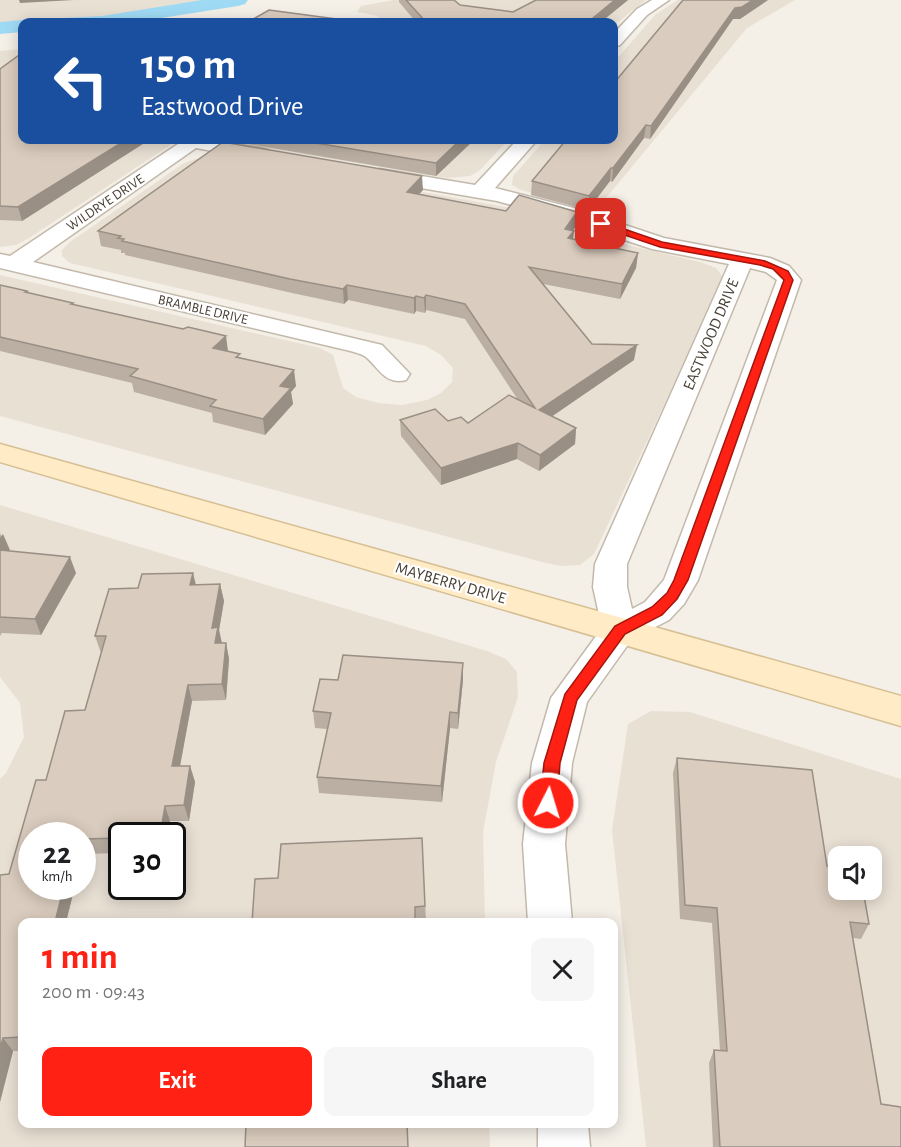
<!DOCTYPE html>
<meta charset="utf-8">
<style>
body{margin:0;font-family:"Alegreya Sans",sans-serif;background:#f6f6f6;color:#202124;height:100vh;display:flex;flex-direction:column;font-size:22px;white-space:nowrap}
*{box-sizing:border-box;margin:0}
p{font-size:20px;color:#757577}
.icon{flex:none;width:33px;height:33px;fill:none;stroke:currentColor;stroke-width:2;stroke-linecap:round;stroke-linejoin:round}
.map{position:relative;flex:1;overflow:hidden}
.drawer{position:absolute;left:18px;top:918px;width:600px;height:210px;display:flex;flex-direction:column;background:#fff;border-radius:12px;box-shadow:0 3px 15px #0003}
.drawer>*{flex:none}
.guide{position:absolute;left:18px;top:18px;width:600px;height:126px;border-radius:12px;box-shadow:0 3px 15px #0003;background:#1a4fa0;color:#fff;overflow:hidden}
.buttons{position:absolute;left:828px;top:846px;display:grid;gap:12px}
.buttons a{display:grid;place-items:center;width:54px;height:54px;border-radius:12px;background:#fff;box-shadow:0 3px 15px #0003;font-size:30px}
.speed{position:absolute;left:18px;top:822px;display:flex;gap:12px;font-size:30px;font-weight:700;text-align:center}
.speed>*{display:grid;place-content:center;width:78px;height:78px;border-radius:50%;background:#fff;box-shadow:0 3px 15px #0003;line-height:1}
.speed small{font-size:15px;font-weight:400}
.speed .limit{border:3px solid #111;border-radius:9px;background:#fff;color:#111}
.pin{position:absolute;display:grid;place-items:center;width:51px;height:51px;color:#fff;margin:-26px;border-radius:12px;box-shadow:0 3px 9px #0006}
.me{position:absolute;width:66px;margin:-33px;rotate:5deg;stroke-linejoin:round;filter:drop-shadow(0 0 4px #0008)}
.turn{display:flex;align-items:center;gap:21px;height:126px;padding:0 24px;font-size:27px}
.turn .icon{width:78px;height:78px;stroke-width:2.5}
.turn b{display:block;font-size:42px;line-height:51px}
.round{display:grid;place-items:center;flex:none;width:63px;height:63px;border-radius:12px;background:#f6f6f6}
.head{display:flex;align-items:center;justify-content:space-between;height:102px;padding:0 24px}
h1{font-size:36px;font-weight:700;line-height:45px;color:#ff2113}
.button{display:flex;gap:12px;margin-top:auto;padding:12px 24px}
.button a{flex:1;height:69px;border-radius:12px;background:#ff2113;color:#fff;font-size:24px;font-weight:700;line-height:69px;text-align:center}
.button a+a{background:#f6f6f6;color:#202124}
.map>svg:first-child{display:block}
.residential{fill:#e9e0d4;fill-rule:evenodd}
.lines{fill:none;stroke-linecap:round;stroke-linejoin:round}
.canal{fill:#9fdaf4;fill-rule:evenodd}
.street-casing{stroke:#c3b9ab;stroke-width:3}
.secondary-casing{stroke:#d7bf94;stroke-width:3}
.street{fill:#fff;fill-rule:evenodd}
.secondary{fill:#ffecc6;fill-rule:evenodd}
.wall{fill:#bbafa3}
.shaded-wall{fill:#998f85}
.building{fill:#daccbe;stroke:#998f85;stroke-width:1.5}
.route{fill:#ff2113;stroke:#a6150c;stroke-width:1.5}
.labels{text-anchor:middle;stroke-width:4.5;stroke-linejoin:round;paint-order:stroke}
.far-street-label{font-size:14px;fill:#483f35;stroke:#fff}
.street-label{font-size:16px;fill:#483f35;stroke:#fff}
</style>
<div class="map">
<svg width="901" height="1147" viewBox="0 0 901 1147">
<rect width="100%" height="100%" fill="#f4efe7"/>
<g class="residential">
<polygon points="0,0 231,0 93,20 22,22 22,25 0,27"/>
<polygon points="394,0 646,0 614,25 614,22 381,22 379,17 374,15 357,12 361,6"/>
<polygon points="678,0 795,0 747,28 601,204 555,201 519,189 512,185 513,176 545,140 614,140 614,62 656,14"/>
<polygon points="22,49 22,140 178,140 29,238 16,245 0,247 0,51"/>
<polygon points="232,140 508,140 480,170 470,176 447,178 250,146"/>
<polygon points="213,156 234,158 522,210 623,244 700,262 716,268 722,276 720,286 594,554 580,565 561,566 542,562 0,416 0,275 320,348 333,355 343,388 356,397 378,403 402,405 427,400 441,393 452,382 453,368 441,355 426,346 70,263 62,256 62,250 70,242 184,163 201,157"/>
<path d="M 0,505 L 487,651 L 506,659 L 517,672 L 518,697 L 496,762 L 483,832 L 485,922 L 22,922 L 22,1124 L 489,1124 L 490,1147 L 0,1147 L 0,779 L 6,773 L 24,737 L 20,703 L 0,677 ZM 32,836 L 82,836 L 82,886 L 32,886 ZM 122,836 L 172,836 L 172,886 L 122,886 Z"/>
<path d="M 651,711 L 690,712 L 901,779 L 901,1147 L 646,1147 L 612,830 L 628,724 ZM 838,856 L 872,856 L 872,890 L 838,890 Z"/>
</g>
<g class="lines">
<g class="canal">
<polygon points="202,0 248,0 245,4 238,6 136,22 60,22 63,18 102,16"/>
<polygon points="22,20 30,22 22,22 22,32 0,34 0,22"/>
</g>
<defs>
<g id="street">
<polygon points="652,0 669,0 647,15 620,45 614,47 614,33 637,9"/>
<path d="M 184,140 L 211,140 L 261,148 L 268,150 L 271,154 L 268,158 L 261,160 L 196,148 L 33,262 L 382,345 L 410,374 L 406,380 C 385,385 380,369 366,357 C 360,353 350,351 342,349 L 0,268 L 0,254 L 10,256 Z"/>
<path d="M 517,140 L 537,140 L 495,188 L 574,208 L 664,238 L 770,258 L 789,266 L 801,280 L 698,580 L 684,604 L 669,620 L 632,639 L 587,702 L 572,763 L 565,844 L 572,922 L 528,922 L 523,844 L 532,763 L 551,698 L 602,628 L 593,587 L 595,564 L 729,264 L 652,249 L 558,218 L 497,201 L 380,181 L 373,179 L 370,175 L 373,171 L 380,169 L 475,185 ZM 750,268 L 766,272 L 777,280 L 664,580 L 645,602 L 632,609 L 627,587 L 627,564 Z"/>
<polygon points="538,1124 588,1124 590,1147 538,1147"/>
</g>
<polygon id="secondary" points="0,444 901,696 901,726 0,462"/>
</defs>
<use href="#street" class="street-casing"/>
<use href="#secondary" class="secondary-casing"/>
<use href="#street" class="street"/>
<use href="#secondary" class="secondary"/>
</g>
<g class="wall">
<polygon points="399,0 454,0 460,5 513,12 536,0 628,0 601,22 416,22 399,2"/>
<polygon points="683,0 768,0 740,19 733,19 650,139 644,138 612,182 610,181 588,210 531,195 532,181"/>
<polygon points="0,69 22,140 149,140 22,221 0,220"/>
<polygon points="241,140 474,140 436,176 242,143"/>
<polygon points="423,190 419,194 576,226 573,231 573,239 638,253 636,268 620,299 543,284 592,344 634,360 552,416 576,428 575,444 539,471 517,459 441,485 401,436 400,420 448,421 468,423 518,400 465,319 426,310 425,313 416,311 414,314 348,300 344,304 292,293 125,255 125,253 121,253 121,250 101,246 98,231"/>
<polygon points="0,285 74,305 228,351 296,386 291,392 293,404 265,435 213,422 212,413 134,392 132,383 0,351"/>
<polygon points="0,533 9,551 76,573 41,635 2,633 0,636"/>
<polygon points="220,584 224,601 219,630 222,643 226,643 229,659 226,700 192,701 180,766 190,766 195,782 189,821 170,821 122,836 122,853 83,854 82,857 82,836 32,836 32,886 75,886 66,922 22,922 22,1051 13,1051 0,1102 9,874 46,780 85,710 101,653 95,636 138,588"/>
<polygon points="338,680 463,680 458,729 450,728 442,802 319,793 317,777 327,729 315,728 313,711"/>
<polygon points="677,758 827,866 869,924 861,939 853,938 881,1104 901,1147 713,1147 709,1063 714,1050 720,1051 712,923 680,919 673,773"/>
<polygon points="422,838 426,921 415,922 278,878"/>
</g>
<g class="shaded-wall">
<polygon points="19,0 74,0 20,3"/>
<polygon points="615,0 628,0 601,22 588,22"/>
<polygon points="753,0 768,0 740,19 733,19 650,139 651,126 735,8"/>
<polygon points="646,125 644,138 612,182 613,168"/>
<polygon points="126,140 149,140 22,221 18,207"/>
<polygon points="460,140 474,140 436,176 436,163"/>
<polygon points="611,168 610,181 588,210 589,196"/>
<polygon points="422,176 423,190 408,206 407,192"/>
<polygon points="577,212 576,226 564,243 565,229"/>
<polygon points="574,231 572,245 568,238"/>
<polygon points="638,253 636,268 620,299 622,284"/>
<polygon points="347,285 348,300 344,304 343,289"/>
<polygon points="426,295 426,310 425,313 424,298"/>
<polygon points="416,296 416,311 414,314 414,298"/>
<polygon points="226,336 228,351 213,348"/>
<polygon points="637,345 634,360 538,426 539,410"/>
<polygon points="294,370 296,386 291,392 293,404 265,435 263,419 280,386"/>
<polygon points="576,428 575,444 539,471 540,455"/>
<polygon points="518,443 517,459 441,485 441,468"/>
<polygon points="3,534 10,550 0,564 0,538"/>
<polygon points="70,557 76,573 41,635 35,619"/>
<polygon points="193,573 197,589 190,585"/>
<polygon points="220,584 224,601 219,630 222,644 219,659 212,628"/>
<polygon points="226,643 229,659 226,700 222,684"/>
<polygon points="463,663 463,680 458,729 458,713"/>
<polygon points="188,685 192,701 177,782 172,766"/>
<polygon points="450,712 450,728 442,802 441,786"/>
<polygon points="190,766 195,782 189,821 184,805"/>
<polygon points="165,806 170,821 168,836 160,836"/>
<polygon points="64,886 75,886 66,922 55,922"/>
<polygon points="3,1038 13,1051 0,1102 0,1049"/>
</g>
<g class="building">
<polygon points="406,0 454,0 460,5 513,12 536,0 615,0 588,22 426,22"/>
<polygon points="683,0 753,0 742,7 735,8 651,126 646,125 613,168 611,168 589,196 532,181 566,140 614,140 614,83"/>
<polygon points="269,10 359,22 248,22"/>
<polygon points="22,53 22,140 126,140 18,207 0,206 0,69"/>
<polygon points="298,140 460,140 436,163"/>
<polygon points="223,142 422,176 407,192 506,211 519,195 577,212 565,229 574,231 568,238 638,253 622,284 529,267 592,344 637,345 539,410 576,428 540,455 518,443 441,468 400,420 435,409 448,421 461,417 468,423 509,395 535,408 465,304 426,295 424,298 416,296 414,298 347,285 343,289 290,279 122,241 124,239 118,238 121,236 98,231"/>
<polygon points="0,285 27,291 25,292 73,303 71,304 183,329 188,327 226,336 213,348 240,354 236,357 294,370 280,386 291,388 263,419 210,406 216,400 130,376 138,369 0,337"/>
<polygon points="0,550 70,557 35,619 0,617"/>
<polygon points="193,573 190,585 220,584 212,628 218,627 215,643 226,643 222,684 188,685 172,766 190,766 184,805 165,806 160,836 122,836 122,838 82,839 82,836 32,836 32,886 64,886 55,922 22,922 22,1037 3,1038 0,1049 0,875 9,874 36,780 46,780 65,711 85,710 106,636 95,636 109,589 138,588 142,574"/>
<polygon points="343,655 463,663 458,713 450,712 441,786 317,777 331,713 313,711 320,679 338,680"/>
<polygon points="677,758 812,770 827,866 838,867 838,890 863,890 869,924 850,922 881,1104 901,1107 901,1147 720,1147 714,1050 727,1051 717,908 685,905"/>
<polygon points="422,838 425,906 415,907 415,922 252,922 255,879 278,878 281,844"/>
<polygon points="246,1124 407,1124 408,1147 245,1147"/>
</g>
<polygon class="route" points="598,222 604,222 662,242 765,261 788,271 793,280 688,580 677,599 662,615 625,634 577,700 560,763 557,803 554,808 548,810 542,808 540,803 544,763 565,694 615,626 652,607 667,593 674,580 784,280 773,269 760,265 660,247 598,226"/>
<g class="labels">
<g class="far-street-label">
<text transform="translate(105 202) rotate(-34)" y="5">WILDRYE DRIVE</text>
<text transform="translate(203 309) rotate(13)" y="5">BRAMBLE DRIVE</text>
</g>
<g class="street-label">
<text transform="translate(710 334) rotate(-67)" y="6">EASTWOOD DRIVE</text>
<text transform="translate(451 582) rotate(16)" y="6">MAYBERRY DRIVE</text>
</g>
</g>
</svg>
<div class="buttons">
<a><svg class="icon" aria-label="sound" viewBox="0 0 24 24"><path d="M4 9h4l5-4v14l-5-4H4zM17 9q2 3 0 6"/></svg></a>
</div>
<div class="speed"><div>22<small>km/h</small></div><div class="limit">30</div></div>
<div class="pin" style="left:601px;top:224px;background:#d93025"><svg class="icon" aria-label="arrive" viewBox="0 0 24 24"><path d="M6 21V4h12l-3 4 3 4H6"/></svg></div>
<svg class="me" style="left:548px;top:803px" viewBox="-20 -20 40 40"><circle r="17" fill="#ff2113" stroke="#fff" stroke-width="3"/><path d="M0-11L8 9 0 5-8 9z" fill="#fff"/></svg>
<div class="guide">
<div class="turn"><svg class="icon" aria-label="left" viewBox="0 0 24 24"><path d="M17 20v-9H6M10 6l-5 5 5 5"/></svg><div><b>150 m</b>Eastwood Drive</div></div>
</div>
<section class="drawer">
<div class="head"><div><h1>1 min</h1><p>200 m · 09:43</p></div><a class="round"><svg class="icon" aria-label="close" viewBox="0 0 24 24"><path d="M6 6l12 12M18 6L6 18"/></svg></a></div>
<div class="button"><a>Exit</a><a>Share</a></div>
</section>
</div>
